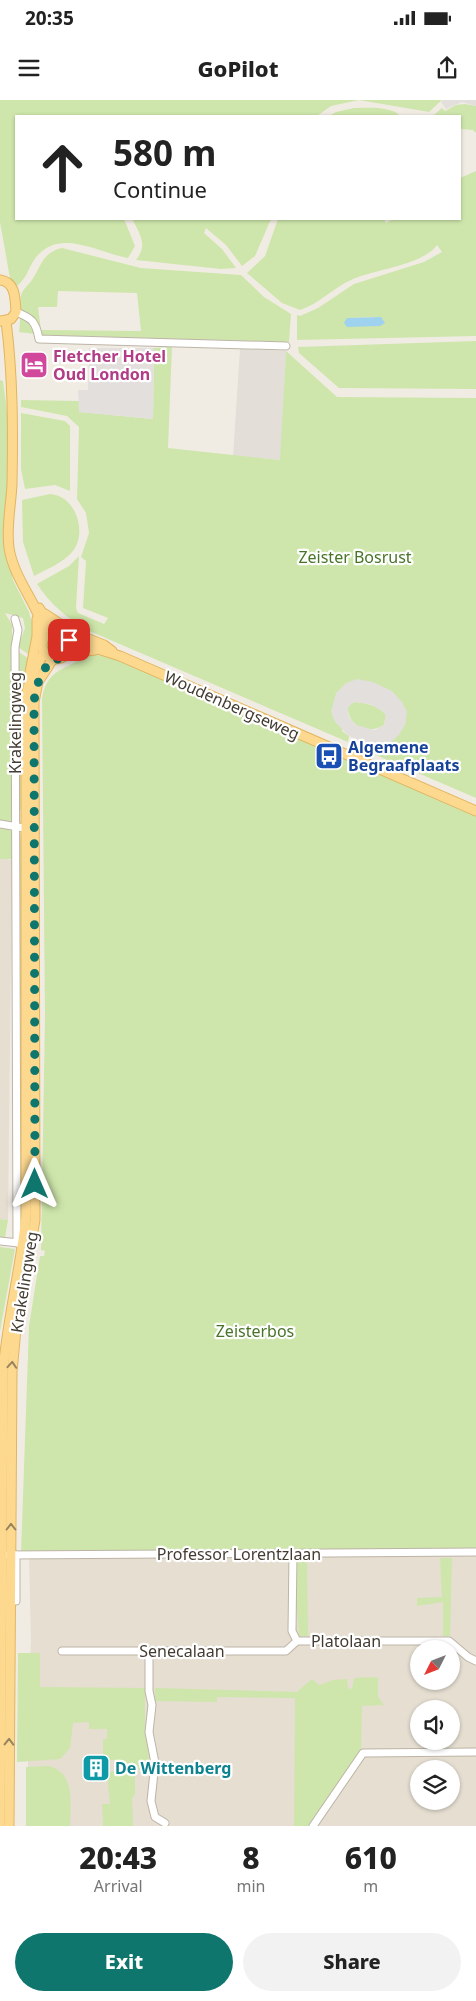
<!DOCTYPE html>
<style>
body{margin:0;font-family:"Noto Sans",sans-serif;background:#f2f2f2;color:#222;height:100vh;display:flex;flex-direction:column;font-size:19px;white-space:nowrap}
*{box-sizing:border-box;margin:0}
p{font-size:16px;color:#767676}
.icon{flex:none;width:28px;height:28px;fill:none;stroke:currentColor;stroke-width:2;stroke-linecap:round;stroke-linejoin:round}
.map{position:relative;height:1726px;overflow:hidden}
.side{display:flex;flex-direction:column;background:#fff;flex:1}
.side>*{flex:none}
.hud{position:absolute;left:15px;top:15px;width:446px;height:105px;border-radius:0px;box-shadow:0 1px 4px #0004;background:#fff;color:#222;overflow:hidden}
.needle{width:32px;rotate:228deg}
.tools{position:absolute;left:410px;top:1540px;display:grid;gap:10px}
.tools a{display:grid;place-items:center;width:50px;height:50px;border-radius:50%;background:#fff;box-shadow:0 1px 4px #0004;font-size:25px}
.pin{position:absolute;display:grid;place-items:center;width:42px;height:42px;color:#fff;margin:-21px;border-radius:10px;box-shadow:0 2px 8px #0006}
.me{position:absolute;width:55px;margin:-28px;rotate:0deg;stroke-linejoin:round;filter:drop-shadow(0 0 4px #0008)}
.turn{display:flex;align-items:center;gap:18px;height:105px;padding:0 15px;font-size:22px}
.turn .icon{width:65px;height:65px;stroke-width:2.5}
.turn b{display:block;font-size:35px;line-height:42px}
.eta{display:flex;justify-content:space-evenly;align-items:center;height:85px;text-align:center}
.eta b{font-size:30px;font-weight:800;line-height:35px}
.primary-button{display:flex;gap:10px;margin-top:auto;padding:10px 15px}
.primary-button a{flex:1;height:58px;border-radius:30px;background:#0f766e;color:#fff;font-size:20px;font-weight:800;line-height:58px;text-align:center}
.primary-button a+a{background:#f2f2f2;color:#222}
.status{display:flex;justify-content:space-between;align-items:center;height:35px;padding:0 25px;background:#fff;direction:ltr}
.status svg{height:14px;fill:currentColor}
header{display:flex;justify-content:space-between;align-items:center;height:65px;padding:0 15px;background:#fff;font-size:22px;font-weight:800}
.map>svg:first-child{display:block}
.residential{fill:#e5ded1;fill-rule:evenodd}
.industrial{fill:#e3ded8}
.green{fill:#cee6ab;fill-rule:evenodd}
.parking{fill:#e2dfdc;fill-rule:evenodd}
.water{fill:#9ed2ef}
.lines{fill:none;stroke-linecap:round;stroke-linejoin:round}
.minor-casing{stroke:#bdb4a6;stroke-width:9}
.major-casing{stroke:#e2b560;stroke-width:11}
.minor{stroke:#fff;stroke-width:7}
.major{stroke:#fdd990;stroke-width:9}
.oneway{stroke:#97835d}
.route{stroke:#0f766e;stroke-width:9;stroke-dasharray:0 16.2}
.labels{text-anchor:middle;stroke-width:4.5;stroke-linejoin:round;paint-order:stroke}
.hotel-label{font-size:16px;font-weight:bold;fill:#b23c85;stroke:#fff;text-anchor:start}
.park-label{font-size:16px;fill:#487428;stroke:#fff}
.street-label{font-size:16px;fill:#433c33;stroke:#fff}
.transit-label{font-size:16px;font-weight:bold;fill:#164399;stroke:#fff;text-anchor:start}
.culture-label{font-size:16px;font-weight:bold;fill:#0d838f;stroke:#fff;text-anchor:start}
</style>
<div class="status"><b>20:35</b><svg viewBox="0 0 49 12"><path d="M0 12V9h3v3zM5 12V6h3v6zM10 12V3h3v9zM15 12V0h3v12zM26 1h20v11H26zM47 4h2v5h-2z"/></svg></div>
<header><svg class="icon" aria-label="menu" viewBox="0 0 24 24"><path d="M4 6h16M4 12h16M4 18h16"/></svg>GoPilot<svg class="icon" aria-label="share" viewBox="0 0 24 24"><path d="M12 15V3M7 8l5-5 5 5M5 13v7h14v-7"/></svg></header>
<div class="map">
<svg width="476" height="1726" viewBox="0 0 476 1726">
<rect width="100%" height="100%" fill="#f1ece3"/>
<g class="residential">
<polygon points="0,758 12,760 8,1120 0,1119"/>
<path d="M 29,1453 L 476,1454 L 476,1726 L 28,1726 L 28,1588 L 31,1542 ZM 419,1549 L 451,1549 L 451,1581 L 419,1581 ZM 419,1609 L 451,1609 L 451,1641 L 419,1641 ZM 419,1669 L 451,1669 L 451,1701 L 419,1701 Z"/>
</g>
<polygon class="industrial" points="240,249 286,251 281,360 233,356"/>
<g class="green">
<path d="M 0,0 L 442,0 L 429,12 L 359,0 L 331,6 L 317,16 L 16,16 L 16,119 L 124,119 L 135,146 L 128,158 C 99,153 61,128 37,156 C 28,167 29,176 16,187 L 11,184 L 0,122 Z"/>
<polygon points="465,4 476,6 476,33 473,30 460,29 460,16 434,15 442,8 445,11 456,5"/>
<path d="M 354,8 C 367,8 392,6 400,16 L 329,16 L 336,12 Z"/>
<path d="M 476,71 L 476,236 L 297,240 L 297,215 L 300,216 L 318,208 L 354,184 L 424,162 L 442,152 L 437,145 C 422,166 374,169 351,180 C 333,188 319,204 300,210 L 282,203 L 247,173 L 265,156 L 278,119 L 384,119 L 386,123 L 393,119 L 460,119 L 460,78 ZM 381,217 L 380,226 L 347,218 Z"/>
<path d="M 132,119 L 271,119 L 255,156 L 242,166 L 226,145 L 206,128 L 204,133 L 222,149 L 236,168 L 221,169 L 136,160 C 148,145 140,134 132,119 Z"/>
<path d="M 62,148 L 141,168 L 241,175 L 264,197 L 291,214 L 289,242 L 43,235 L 19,232 C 21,220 19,208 21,196 C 22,189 28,186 32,180 C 41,166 43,152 62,148 ZM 58,191 L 137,193 L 141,231 L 41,230 L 38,207 L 57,207 Z"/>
<polygon points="476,241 476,289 339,288 299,253 298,247"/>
<path d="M 172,247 L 168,348 L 280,360 L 286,251 L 337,297 L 476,298 L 476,698 L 362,649 L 365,643 L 371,644 L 405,625 L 406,612 L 402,602 L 346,583 L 342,631 L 349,636 L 348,642 L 87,530 C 67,518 50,504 37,484 L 69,466 L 79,456 L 76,508 L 78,513 L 104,524 L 108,518 L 83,508 L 86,461 L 81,457 L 89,433 L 86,413 L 77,399 L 79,327 L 67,316 L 21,307 L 21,300 L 79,301 L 80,312 L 153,319 L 154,248 Z"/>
<polygon points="0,280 3,281 9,327 5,444 13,480 29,512 34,530 31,556 18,547 25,528 23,518 5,513 12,525 11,722 0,721"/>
<polygon points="21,313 65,321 70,326 70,391 55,385 25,389 21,369"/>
<path d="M 50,394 C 75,395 88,432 73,451 C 63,463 47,469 34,476 L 23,442 L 22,400 Z"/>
<circle cx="56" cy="545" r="9"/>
<polygon points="17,551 31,560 21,593 21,674 24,710 17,710"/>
<path d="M 82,554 L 83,558 L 86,554 L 116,557 L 476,708 L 476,1452 L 21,1453 L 29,1226 L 40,1156 L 44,1156 L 45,1151 L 41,1150 L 45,915 L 42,598 C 48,563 76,570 82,554 Z"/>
<path d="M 354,602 C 367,603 377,605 386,615 L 384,625 C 369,635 347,626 348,607 Z"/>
<polygon points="0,727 13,731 14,759 0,759"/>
<polygon points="18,733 23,741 24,897 18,896"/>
<polygon points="0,1119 8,1120 5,1138 0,1137"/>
<polygon points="0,1147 15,1149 0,1231"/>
<polygon points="293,1457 307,1457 308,1536 299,1536"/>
<polygon points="440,1458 452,1458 450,1536 443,1536 443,1502 417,1506 417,1498 442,1497"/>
<polygon points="18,1553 40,1553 40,1587 145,1588 145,1631 150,1664 149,1669 144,1671 135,1668 135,1695 132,1698 133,1726 103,1726 102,1704 110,1704 107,1673 114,1671 114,1660 103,1660 103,1639 107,1639 107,1629 89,1629 89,1622 73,1623 70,1648 60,1659 17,1662"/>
<polygon points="372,1577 378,1578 378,1597 384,1605 362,1606 361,1653 310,1726 294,1726 295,1598 217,1597 217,1602 155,1601 155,1588 297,1592 312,1579 319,1585 333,1580 347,1579 348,1588 352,1589 354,1578"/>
<path d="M 49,1666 C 76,1673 70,1705 70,1726 L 26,1726 L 26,1667 Z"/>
</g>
<g class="parking">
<polygon points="443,0 476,0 476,6 462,2 446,9 441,2"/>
<polygon points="89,248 154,248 153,319 79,312 78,290 88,290"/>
<path d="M 357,579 L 373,582 L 392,591 L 402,602 L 407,612 L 405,625 L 399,635 L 391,642 L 380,645 L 365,643 L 349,636 L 335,622 L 331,612 L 336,593 L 346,583 ZM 354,602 L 370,604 L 381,610 L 386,615 L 384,625 L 375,630 L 356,625 L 349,618 L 348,613 L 348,607 Z"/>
</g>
<polygon class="water" points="381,217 385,223 380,226 347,227 344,223 347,218"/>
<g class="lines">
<defs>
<g id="minor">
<path d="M 16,212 C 32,218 36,222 39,239 L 286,246"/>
<polyline points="15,519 18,530 15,547 17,1143"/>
<polyline points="0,724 30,729"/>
<polyline points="0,1141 19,1143"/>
<polyline points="293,1454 292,1531 297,1541 449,1541 468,1557 476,1561"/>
<polyline points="6,1455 476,1452"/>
<polyline points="16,1501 16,1455"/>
<polyline points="62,1551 286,1551 297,1541"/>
<polyline points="149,1551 149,1591 152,1605 149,1632 155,1663 151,1701 155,1717 165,1723"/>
<polyline points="313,1726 363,1653 476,1652"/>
</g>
<g id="major">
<path d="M 0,180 C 16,182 15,199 16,212 L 11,219 L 1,221"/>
<path d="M 6,221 C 13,276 13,330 12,384 C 11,406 6,427 9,448 C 14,480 39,505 46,536"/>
<polyline points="39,508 54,531"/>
<polyline points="45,514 74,533 104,545 112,551"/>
<circle cx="56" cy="545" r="14"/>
<polyline points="69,540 120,556 476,711"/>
<polyline points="68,553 95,550"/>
<polyline points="30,572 37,536 37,519"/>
<path d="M 0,1726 L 3,1272 C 7,1219 21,1168 26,1116 L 26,596 L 30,580 L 44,552"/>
<polyline points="9,1726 12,1272 16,1229 35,1120 34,602 38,582 53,559"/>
</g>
</defs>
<use href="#minor" class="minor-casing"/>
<use href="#major" class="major-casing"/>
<use href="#minor" class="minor"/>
<use href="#major" class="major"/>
</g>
<defs><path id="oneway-chevron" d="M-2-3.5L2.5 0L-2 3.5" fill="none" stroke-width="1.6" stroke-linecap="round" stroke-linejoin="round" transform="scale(1.25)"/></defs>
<g class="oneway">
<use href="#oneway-chevron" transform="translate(12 1265) rotate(-86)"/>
<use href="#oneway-chevron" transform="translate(11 1427) rotate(-90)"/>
<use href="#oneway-chevron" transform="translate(9 1642) rotate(-89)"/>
</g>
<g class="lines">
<path class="route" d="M 35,1084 L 34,602 C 36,586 41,570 53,559 L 59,559 L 68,553 L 69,540"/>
</g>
<defs>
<symbol id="hotel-square" viewBox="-11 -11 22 22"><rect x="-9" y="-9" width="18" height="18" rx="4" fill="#d1479c" stroke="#fff"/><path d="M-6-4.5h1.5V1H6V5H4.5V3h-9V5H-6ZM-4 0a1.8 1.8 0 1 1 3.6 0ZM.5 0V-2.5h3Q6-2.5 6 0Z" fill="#fff"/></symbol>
<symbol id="bus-square" viewBox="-11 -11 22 22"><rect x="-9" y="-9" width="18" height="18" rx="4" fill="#1a4fb4" stroke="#fff"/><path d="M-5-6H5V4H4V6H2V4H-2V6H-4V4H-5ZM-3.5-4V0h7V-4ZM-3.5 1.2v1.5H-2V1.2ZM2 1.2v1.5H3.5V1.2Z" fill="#fff"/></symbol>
<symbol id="building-square" viewBox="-11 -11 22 22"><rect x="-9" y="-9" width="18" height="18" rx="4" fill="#0f9aa8" stroke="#fff"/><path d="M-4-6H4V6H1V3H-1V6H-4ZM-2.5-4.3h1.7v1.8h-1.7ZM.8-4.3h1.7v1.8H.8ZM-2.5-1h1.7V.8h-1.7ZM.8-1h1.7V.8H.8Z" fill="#fff"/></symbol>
</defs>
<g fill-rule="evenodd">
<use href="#hotel-square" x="18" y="249" width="32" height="32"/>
<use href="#bus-square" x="313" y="640" width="32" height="32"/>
<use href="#building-square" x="80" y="1652" width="32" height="32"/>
</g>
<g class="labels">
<g class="hotel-label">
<text x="53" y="262">Fletcher Hotel<tspan x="53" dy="18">Oud London</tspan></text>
</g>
<g class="park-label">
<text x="355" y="463">Zeister Bosrust</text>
<text x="255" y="1237">Zeisterbos</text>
</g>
<g class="street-label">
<text transform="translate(232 605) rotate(24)" y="6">Woudenbergseweg</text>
<text transform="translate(15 623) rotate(-90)" y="6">Krakelingweg</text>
<text transform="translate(24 1182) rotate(-81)" y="6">Krakelingweg</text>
<text x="239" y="1460">Professor Lorentzlaan</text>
<text x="346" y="1547">Platolaan</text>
<text x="182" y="1557">Senecalaan</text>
</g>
<g class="transit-label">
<text x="348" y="653">Algemene<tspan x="348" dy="18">Begraafplaats</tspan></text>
</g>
<g class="culture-label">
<text x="115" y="1674">De Wittenberg</text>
</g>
</g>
</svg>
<div class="tools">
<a><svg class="needle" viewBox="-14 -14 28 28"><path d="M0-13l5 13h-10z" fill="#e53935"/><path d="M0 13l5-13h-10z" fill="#767676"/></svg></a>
<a><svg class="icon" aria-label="sound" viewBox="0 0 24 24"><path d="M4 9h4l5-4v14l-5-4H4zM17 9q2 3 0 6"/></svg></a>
<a><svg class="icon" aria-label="layers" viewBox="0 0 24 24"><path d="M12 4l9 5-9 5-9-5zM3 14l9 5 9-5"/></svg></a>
</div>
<div class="pin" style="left:69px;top:540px;background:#d93025"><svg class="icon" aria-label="arrive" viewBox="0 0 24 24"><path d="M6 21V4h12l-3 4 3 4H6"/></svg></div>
<svg class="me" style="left:35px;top:1084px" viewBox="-20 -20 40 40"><path d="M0-17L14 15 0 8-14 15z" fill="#0f766e" stroke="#fff" stroke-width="4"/></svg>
<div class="hud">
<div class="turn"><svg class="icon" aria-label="ahead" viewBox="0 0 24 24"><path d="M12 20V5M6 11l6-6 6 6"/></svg><div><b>580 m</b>Continue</div></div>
</div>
</div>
<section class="side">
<div class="eta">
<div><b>20:43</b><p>Arrival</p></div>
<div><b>8</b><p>min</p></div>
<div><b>610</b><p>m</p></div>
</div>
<div class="primary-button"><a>Exit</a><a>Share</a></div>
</section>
